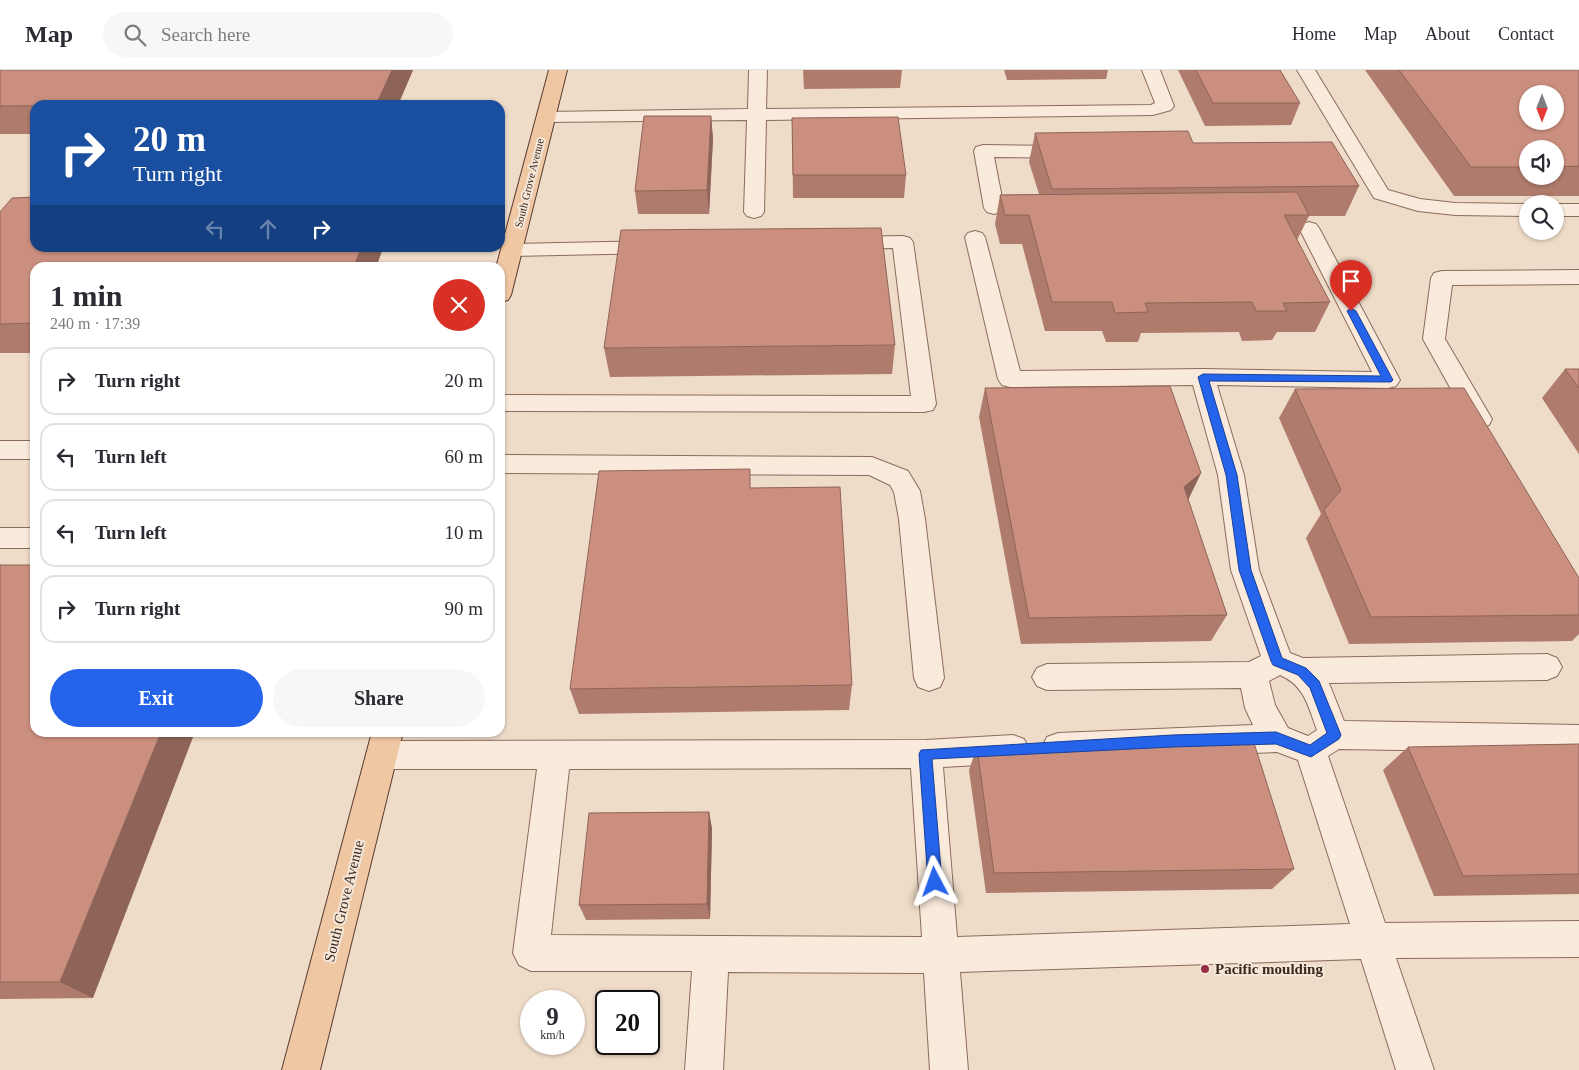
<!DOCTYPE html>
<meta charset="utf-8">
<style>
body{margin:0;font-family:Georgia,serif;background:#f7f7f7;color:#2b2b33;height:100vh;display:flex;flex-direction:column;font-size:19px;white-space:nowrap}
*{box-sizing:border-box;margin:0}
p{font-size:16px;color:#7c7c81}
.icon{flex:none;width:28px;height:28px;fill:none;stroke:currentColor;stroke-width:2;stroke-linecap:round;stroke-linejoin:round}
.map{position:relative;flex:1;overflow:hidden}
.side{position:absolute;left:30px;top:192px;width:475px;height:475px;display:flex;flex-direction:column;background:#fff;border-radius:15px;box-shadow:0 1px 4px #0004}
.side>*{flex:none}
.hud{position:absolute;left:30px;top:30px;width:475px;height:152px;border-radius:15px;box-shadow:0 1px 4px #0004;background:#1a4fa0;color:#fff;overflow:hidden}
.needle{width:32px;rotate:180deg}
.controls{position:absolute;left:1519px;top:15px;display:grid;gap:10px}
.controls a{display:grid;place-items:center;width:45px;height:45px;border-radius:50%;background:#fff;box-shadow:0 1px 4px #0004;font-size:25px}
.speed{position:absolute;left:520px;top:920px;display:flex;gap:10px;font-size:25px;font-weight:700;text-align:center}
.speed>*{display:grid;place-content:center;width:65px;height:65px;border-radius:50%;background:#fff;box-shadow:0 1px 4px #0004;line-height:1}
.speed small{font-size:12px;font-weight:400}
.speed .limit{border:2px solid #111;border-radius:8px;background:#fff;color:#111}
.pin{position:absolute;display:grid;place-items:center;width:42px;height:42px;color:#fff;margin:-51px -21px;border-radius:50% 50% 50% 0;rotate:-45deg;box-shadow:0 0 5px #0007}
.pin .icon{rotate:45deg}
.me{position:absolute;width:55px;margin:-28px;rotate:356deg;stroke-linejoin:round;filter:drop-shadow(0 0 4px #0008)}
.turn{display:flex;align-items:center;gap:18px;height:105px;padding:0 20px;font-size:22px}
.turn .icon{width:65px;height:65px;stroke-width:2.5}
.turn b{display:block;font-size:35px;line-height:42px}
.lanes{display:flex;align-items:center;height:48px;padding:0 20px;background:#0003;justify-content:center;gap:25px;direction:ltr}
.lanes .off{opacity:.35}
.round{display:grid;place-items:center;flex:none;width:52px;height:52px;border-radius:26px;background:#f7f7f7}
.summary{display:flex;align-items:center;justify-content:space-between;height:85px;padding:0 20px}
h1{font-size:30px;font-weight:700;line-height:38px}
.action{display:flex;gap:10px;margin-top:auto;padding:10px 20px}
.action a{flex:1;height:58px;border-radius:30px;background:#2563eb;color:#fff;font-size:20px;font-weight:700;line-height:58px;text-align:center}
.action a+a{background:#f7f7f7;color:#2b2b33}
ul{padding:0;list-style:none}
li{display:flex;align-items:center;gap:15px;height:68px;margin:0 10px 8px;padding:0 10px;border:2px solid #e1e1e2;border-radius:15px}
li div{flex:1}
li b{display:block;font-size:19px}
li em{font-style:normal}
header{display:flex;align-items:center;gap:30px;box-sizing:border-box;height:70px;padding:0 25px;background:#fff;border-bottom:1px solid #e1e1e2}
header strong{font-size:24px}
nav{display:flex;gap:28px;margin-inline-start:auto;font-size:18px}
.search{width:350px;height:45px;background:#f7f7f7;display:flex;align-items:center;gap:12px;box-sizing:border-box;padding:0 18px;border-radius:28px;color:#7c7c81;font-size:19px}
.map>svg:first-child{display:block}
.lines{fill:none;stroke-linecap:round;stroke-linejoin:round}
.minor-casing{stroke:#8a6c5d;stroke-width:2}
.major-casing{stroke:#583b31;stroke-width:2}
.minor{fill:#f9eadc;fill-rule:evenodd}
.major{fill:#efc7a2;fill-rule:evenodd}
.wall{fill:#af7b6d;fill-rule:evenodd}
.shaded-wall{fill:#8e6459}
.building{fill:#cb8f7f;stroke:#8e6459;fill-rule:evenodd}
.route{fill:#2563eb;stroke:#184099}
.poi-dot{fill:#982e45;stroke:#f5e7d8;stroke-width:2}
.labels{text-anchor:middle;stroke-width:4;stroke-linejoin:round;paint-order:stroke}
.far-street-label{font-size:11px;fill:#3b2821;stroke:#f5e7d8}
.near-street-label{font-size:15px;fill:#3b2821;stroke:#f5e7d8}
.near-poi-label{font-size:15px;font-weight:bold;fill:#3b2821;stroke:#f5e7d8;text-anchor:start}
</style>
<header>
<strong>Map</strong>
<div class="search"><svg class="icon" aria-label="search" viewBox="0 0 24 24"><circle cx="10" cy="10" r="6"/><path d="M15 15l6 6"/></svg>Search here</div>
<nav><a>Home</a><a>Map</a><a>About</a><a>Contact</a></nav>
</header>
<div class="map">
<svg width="1579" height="1000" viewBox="0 0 1579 1000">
<rect width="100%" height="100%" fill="#eedbc8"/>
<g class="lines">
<defs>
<g id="minor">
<polygon points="749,0 767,0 766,39 1151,35 1155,33 1142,0 1160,0 1174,36 1171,40 1153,45 766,50 764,142 761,146 754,148 747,146 744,142 747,50 546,52 540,51 537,47 540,43 546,42 748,39"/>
<polygon points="1297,0 1315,0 1388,120 1420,129 1455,133 1528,134 1528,146 1455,145 1418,141 1374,128"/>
<polygon points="983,75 1070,76 1077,78 1079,82 1077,86 1070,88 994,87 1004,138 1001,142 994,144 987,142 984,138 974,81 976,77"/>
<rect x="1555" y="134" width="24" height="12"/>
<path d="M 1309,152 L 1316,154 L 1319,158 L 1400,310 L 1396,316 L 1388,318 L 1217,315 L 1244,405 L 1259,500 L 1290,583 L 1303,588 L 1547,584 L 1557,588 L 1562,597 L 1557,606 L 1547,610 L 1329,613 L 1344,651 L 1579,655 L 1579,683 L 1339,679 L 1328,686 L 1385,853 L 1579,851 L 1579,887 L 1396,888 L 1434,1000 L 1396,1000 L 1361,889 L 960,902 L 968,1000 L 930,1000 L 924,903 L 728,902 L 723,1000 L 685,1000 L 692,901 L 531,901 L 519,895 L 513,883 L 537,699 L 382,699 L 371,695 L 366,685 L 371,675 L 382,671 L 926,670 L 1013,665 L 1024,669 L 1029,679 L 1024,689 L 1013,693 L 943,697 L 957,867 L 1350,854 L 1298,690 L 1277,682 L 1058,691 L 1047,687 L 1042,677 L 1047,667 L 1058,663 L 1253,655 L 1245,638 L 1241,618 L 1047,620 L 1037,616 L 1032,607 L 1037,598 L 1047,594 L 1249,592 L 1261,586 L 1231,500 L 1218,405 L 1193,315 L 1010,317 L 1002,315 L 998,309 L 965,167 L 968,163 L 975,161 L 982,163 L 985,167 L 1020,301 L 1203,299 L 1372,302 L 1299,158 L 1302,154 ZM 1280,605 C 1305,616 1308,636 1317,660 L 1308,666 L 1288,658 L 1275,635 L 1269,611 ZM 911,698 L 922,867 L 551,865 L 569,699 Z"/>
<polygon points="903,166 910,168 913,172 936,334 933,340 924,342 500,341 500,325 911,326 893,178 846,179 839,177 836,173 839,169 846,167"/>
<polygon points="655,171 662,173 665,177 662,181 655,183 512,186 505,185 502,180 505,175 512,174"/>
<polygon points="1579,200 1579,214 1452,215 1445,269 1492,349 1489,355 1480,358 1471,355 1423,269 1431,208 1434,203 1442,201"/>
<rect x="0" y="371" width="35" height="18"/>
<polygon points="500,385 872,387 908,401 920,421 925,449 944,608 940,617 929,621 918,617 914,608 899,449 894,422 890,415 869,405 500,403"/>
<rect x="0" y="458" width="35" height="20"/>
</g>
<g id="major">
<polygon points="549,0 567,0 511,225 508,230 500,232 500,198 496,198"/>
<polygon points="372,662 403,662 320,1000 282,1000"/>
</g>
</defs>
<use href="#minor" class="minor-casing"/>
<use href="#major" class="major-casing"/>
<use href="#minor" class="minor"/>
<use href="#major" class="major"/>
</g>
<g class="wall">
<polygon points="0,0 413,0 398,35 35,35 35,64 0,64"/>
<polygon points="803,0 902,0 900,18 804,19"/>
<polygon points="1004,0 1108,0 1106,9 1007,10"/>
<polygon points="1178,0 1280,0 1300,33 1291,55 1205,56"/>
<path d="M 1365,0 L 1579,0 L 1579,126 L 1454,126 ZM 1528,79 L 1555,79 L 1555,106 L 1528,106 Z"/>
<polygon points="711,46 713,69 709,144 638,144 635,121"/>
<polygon points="792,48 906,105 904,128 793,128"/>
<polygon points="1035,63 1193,73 1359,116 1345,146 1309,146 1297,170 1330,232 1315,262 1277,262 1272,270 1242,271 1239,262 1141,263 1138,272 1106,272 1102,261 1045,261 1022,174 1000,174 995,154 1000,125 1039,124 1029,92"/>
<polygon points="0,142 35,198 35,283 0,283"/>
<polygon points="895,275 892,304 610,307 604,278"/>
<polygon points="1565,299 1579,299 1579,384 1542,328"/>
<polygon points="985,318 1201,403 1188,430 1227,545 1211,571 1021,574 979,347"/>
<polygon points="1295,319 1579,508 1579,564 1572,571 1349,574 1306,468 1321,444 1279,348"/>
<polygon points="751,418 852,615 849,640 579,644 570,619"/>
<polygon points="0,495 93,928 0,929"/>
<polygon points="1579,674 1579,824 1434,826 1383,700 1408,677"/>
<polygon points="977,677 1294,799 1272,819 986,823 969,700"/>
<polygon points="709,742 712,759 710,849 586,850 579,835"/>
</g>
<g class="shaded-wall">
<polygon points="392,0 413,0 398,35 376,35"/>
<polygon points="711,46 713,69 709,144 707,120"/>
<polygon points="361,178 383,178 376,198 353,198"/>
<polygon points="1201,403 1187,432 1184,417"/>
<polygon points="161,662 195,662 93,928 60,912"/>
<polygon points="709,742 712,759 710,849 707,834"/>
</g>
<g class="building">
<polygon points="0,0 392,0 376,35 0,36"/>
<polygon points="1196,0 1280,0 1300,33 1213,33"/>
<path d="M 1399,0 L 1579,0 L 1579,96 L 1555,97 L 1555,79 L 1528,79 L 1528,97 L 1471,97 ZM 1528,24 L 1555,24 L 1555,51 L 1528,51 Z"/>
<polygon points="644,46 711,46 707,120 635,121"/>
<polygon points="898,47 906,105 793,105 792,48"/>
<polygon points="1188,61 1193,73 1332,72 1359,116 1052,119 1035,63"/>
<polygon points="1297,122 1309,145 1284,145 1330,232 1283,233 1287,241 1256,241 1252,232 1145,233 1148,242 1115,243 1112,232 1052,232 1029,145 1005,145 1000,125"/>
<polygon points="35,127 35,178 361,178 353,198 35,198 35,253 0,254 0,142 12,128"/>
<polygon points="881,158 895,275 604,278 621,160"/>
<polygon points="1565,299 1579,299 1579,318"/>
<polygon points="1170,316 1201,403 1184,417 1227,545 1029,548 985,318"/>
<polygon points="1464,318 1579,508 1579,545 1371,547 1324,440 1341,420 1295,319"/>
<polygon points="750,399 750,418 840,417 852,615 570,619 599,401"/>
<polygon points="0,495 35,495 35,662 161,662 60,912 0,912"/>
<polygon points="1254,673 1294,799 994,803 977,677"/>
<polygon points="1579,674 1579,804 1463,806 1408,677"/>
<polygon points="709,742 707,834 579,835 589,743"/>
</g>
<polygon class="route" points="1351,238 1356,241 1393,310 1391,312 1209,311 1237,405 1251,500 1282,588 1306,598 1319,611 1341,665 1339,669 1311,687 1276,674 1172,677 932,689 942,812 940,817 935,819 930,817 928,812 919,684 921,680 1172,665 1276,662 1310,675 1327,663 1310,618 1298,605 1273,595 1271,591 1239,500 1226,405 1198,307 1203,304 1381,306 1347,241"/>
<circle class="poi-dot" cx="1205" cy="899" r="5"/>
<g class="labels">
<g class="far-street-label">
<text transform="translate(529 113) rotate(-76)" y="4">South Grove Avenue</text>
</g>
<g class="near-street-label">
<text transform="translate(344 831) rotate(-76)" y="5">South Grove Avenue</text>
</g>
<g class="near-poi-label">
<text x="1215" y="904">Pacific moulding</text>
</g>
</g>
</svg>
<div class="controls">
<a><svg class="needle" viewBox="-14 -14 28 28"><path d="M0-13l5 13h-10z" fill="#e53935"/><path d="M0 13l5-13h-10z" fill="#7c7c81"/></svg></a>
<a><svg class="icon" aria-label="sound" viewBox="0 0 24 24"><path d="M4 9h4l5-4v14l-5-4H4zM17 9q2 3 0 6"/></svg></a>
<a><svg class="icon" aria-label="search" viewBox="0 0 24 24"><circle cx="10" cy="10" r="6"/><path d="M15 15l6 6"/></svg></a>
</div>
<div class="speed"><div>9<small>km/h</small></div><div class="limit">20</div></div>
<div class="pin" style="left:1351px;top:241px;background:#d93025"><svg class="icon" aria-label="arrive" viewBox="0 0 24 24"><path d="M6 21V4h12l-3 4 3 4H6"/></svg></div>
<svg class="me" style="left:935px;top:812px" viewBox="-20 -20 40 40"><path d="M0-17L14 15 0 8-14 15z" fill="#2563eb" stroke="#fff" stroke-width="4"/></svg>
<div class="hud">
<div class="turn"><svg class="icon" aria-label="right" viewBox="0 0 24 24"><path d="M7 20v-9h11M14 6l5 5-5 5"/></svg><div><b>20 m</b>Turn right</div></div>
<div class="lanes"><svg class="icon off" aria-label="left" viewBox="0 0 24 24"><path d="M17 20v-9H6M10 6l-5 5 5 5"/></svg><svg class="icon off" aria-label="ahead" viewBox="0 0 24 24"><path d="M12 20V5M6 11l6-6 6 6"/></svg><svg class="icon" aria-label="right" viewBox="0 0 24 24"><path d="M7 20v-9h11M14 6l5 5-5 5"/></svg></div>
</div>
<section class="side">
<div class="summary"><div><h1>1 min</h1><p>240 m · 17:39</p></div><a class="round" style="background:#d93025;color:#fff"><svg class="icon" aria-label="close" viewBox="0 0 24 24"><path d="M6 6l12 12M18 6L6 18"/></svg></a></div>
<ul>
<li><svg class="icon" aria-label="right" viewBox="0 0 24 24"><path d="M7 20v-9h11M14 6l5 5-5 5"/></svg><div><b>Turn right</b></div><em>20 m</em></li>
<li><svg class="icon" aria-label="left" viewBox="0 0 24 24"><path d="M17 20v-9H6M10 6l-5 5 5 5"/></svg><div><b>Turn left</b></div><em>60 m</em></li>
<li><svg class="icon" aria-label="left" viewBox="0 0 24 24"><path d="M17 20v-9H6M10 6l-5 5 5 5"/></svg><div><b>Turn left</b></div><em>10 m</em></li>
<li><svg class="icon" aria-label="right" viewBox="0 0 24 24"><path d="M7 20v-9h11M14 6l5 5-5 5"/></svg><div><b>Turn right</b></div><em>90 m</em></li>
</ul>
<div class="action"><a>Exit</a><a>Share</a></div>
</section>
</div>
